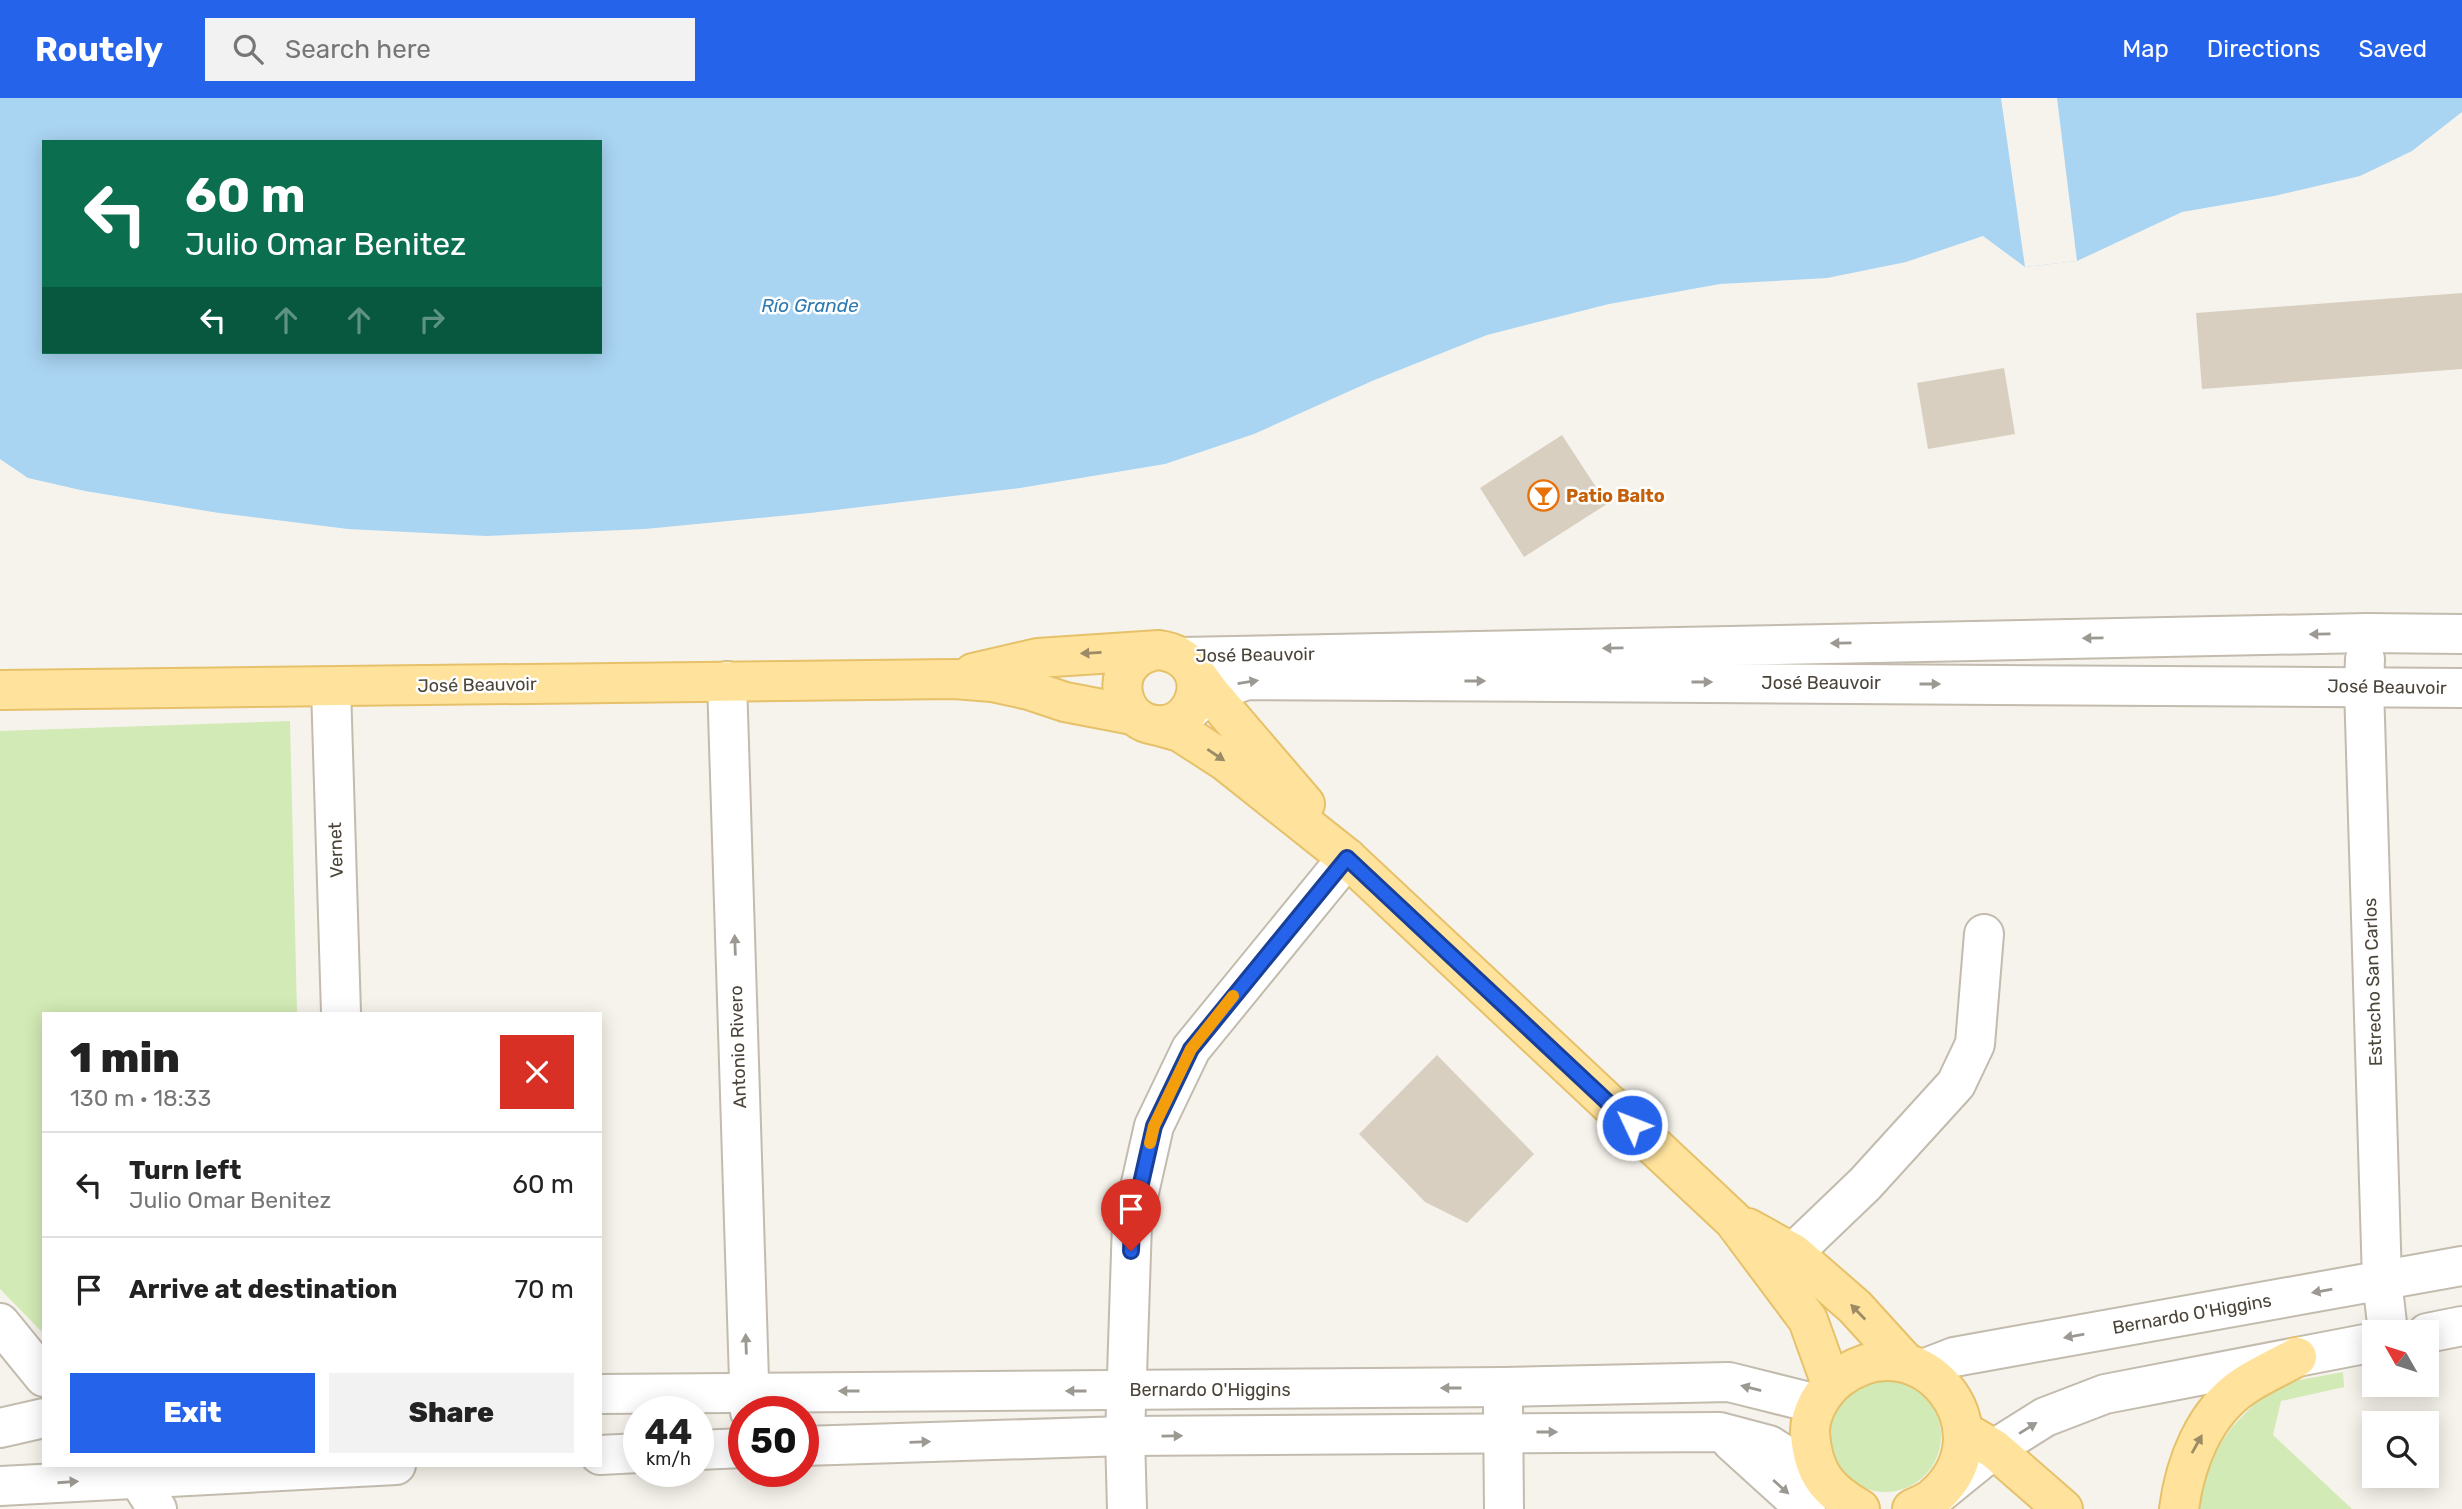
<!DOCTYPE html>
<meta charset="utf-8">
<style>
body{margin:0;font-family:Rubik,sans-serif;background:#f2f2f2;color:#222;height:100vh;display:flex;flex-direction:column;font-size:26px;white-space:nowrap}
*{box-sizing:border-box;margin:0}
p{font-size:23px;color:#767676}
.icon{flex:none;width:38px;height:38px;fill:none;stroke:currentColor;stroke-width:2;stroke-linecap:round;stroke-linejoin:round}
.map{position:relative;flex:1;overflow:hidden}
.panel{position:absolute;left:42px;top:914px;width:560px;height:455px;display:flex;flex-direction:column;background:#fff;border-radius:0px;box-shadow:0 4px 18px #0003}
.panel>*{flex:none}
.banner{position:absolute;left:42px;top:42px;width:560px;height:214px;border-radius:0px;box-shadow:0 4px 18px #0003;background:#0b6e4f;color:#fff;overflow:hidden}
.needle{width:46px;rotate:309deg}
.fabs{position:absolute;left:2362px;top:1222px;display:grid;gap:14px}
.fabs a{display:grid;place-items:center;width:77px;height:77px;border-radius:0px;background:#fff;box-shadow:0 4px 18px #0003;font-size:35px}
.speed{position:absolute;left:623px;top:1298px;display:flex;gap:14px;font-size:35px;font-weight:700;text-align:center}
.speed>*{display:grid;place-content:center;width:91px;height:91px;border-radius:50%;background:#fff;box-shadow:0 4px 18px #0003;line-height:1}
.speed small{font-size:18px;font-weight:400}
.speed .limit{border:10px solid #d22;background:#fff;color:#111}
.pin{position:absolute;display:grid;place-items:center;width:60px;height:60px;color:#fff;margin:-72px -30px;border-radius:50% 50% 50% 0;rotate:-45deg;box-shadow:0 0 7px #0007}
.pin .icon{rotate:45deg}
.me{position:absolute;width:77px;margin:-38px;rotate:313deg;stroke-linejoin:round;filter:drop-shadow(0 0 5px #0008)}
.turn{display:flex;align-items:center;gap:24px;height:147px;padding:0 28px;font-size:32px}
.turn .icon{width:91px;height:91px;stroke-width:2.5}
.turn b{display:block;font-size:49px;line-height:60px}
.lanes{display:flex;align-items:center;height:66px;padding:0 28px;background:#0003;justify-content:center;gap:35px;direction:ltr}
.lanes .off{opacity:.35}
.round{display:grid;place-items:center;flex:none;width:74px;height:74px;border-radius:0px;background:#f2f2f2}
.head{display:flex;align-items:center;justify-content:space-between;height:119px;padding:0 28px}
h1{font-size:42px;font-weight:800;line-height:52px}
.action{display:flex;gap:14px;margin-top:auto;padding:14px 28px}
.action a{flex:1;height:80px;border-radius:0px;background:#2563eb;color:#fff;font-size:28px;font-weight:800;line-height:80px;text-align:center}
.action a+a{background:#f2f2f2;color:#222}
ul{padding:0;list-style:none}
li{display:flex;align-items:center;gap:21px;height:105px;padding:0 28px;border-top:2px solid #e0e0e0}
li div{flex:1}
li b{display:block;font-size:26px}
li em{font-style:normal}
header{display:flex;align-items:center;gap:42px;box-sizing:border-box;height:98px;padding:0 35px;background:#2563eb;color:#fff}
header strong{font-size:33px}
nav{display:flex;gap:38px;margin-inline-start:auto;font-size:24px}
.search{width:490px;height:63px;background:#f2f2f2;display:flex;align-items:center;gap:18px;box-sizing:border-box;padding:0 24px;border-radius:0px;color:#767676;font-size:26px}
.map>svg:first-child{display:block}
.green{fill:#d2eab5}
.water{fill:#a9d4f2;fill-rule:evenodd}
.pier{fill:#f6f3ec}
.building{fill:#d8cfc1}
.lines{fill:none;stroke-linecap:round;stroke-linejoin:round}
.minor-casing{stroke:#c2bbae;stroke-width:42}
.major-casing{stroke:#e6c16a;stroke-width:42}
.minor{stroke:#fff;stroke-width:38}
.major{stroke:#ffe39c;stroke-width:38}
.oneway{fill:#9c9892}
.oneway2{fill:#9c8c66}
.route-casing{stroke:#184099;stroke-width:18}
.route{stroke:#2563eb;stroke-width:12}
.slow{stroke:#f59e0b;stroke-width:12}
.labels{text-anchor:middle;stroke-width:5;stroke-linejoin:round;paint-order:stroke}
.food-label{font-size:18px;font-weight:bold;fill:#c56008;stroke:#fff;text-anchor:start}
.street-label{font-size:18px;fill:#4b4439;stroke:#fff}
.water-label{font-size:19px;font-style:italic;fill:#2e7ab2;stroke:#fff}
</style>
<header>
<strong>Routely</strong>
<div class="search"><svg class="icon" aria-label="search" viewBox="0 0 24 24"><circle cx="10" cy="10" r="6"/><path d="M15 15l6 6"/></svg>Search here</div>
<nav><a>Map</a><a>Directions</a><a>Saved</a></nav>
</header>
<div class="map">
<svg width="2462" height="1411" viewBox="0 0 2462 1411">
<rect width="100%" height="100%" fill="#f6f3ec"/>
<g class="green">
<polygon points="290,623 297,915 44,915 44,1236 0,1191 0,633"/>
<polygon points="2343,1274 2344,1289 2281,1303 2273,1337 2352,1411 2195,1411 2204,1370 2232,1329 2273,1287"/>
<circle cx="1885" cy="1338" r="56"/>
</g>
<path class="water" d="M 0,0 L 2462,0 L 2462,14 L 2412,53 L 2360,78 L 2274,98 L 2182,114 L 2077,163 L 2025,169 L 1983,138 L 1906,164 L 1827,180 L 1720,186 L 1609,206 L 1487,237 L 1372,283 L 1254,336 L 1165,366 L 1020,390 L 810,415 L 645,431 L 486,438 L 348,431 L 219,415 L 85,393 L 28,380 L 0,361 ZM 44,44 L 600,44 L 600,254 L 44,254 Z"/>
<polygon class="pier" points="2001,0 2057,0 2077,163 2025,169"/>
<g class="building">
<polygon points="2462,195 2462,271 2202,291 2196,215"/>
<polygon points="2004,270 2015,336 1928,351 1917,285"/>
<polygon points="1562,337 1607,406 1524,459 1480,390"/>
<polygon points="1437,957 1534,1056 1467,1125 1425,1104 1359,1036"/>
</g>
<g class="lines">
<defs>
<g id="minor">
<polyline points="1182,559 2367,535 2462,536"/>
<polyline points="2365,561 2364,588 2382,1182 2388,1234"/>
<polyline points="727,583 750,1314"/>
<polyline points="331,589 341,915"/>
<polyline points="1188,614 1210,595 1247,582 2462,590"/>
<polyline points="1793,1155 1865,1086 1956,986 1975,946 1984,836"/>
<polyline points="0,1225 44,1279"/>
<polyline points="2427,1235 2462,1228"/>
<polyline points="1923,1271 1954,1259 2462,1168"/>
<polyline points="600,1296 1504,1289 1729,1284 1817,1306"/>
<polyline points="1503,1308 1504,1411"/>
<polyline points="0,1330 44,1320"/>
<polyline points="1732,1344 1806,1411"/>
<polyline points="803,1348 1125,1338 1720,1334 1769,1347 1821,1380"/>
<polyline points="698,1352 744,1350"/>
<polyline points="600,1357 639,1355"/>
<polyline points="124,1367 137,1379 157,1411"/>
<polyline points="0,1388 396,1367"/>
<polyline points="1936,1398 1994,1351 2045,1319 2105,1296 2375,1244"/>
<polyline points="1127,1411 1125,1338 1132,1125 1154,1028 1191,951 1347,760"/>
</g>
<g id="major">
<polyline points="1190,568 1210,595 1305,706"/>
<path d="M 973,575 L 1038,560 L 1159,552 C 1224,561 1195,645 1144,624 C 1134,619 1127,611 1124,600 C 1117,574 1134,555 1159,552"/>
<polyline points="0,592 954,581 992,584 1029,592 1065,604 1133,617"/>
<polyline points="1155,627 1180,634 1225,663 1347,760 1734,1123 1808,1222 1831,1286"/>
<polyline points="1748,1130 1793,1155 1855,1209 1905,1264"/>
<polyline points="1963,1333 1994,1351 2063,1411"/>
<path d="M 1860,1411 C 1827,1392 1813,1375 1810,1336 C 1809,1315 1823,1293 1838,1281 C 1919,1219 2010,1331 1935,1398 C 1929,1404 1920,1407 1912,1411"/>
<path d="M 2179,1411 C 2185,1365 2204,1315 2244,1288 C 2260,1277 2279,1269 2297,1259"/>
</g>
</defs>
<use href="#minor" class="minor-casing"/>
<use href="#major" class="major-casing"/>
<use href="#minor" class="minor"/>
<use href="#major" class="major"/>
</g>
<defs><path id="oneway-solid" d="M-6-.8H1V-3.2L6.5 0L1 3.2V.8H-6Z" transform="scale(1.75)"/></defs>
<g class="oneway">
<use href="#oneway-solid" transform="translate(2320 536) rotate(179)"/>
<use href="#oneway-solid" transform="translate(2093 540) rotate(179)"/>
<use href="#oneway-solid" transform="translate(1841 545) rotate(179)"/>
<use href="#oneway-solid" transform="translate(1613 550) rotate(179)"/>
<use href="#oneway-solid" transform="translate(1475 583)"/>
<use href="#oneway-solid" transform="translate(1248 584) rotate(-9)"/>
<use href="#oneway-solid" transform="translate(1702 584)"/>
<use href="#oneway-solid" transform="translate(1930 586)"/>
<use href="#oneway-solid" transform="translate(735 847) rotate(-92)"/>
<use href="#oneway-solid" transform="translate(2322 1193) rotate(170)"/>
<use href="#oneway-solid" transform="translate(2074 1238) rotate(170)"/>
<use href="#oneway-solid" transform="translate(746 1246) rotate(-92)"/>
<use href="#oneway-solid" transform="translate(1451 1290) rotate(180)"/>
<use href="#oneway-solid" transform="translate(1751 1290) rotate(-166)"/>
<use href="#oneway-solid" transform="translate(849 1293) rotate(180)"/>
<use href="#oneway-solid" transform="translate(1076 1293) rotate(180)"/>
<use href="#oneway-solid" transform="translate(2028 1330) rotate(-32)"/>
<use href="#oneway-solid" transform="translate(1547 1334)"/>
<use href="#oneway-solid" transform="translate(1172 1338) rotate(-1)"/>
<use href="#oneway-solid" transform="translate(920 1344) rotate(-2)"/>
<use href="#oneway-solid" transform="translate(68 1384) rotate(-4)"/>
<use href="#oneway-solid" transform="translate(1781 1389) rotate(42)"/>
</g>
<g class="oneway2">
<use href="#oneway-solid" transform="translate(1091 555) rotate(177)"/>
<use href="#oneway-solid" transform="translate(1216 657) rotate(34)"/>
<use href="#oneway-solid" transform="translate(1858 1214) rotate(-134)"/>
<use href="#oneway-solid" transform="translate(2197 1346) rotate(-61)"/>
</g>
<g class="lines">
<defs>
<polyline id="route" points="1131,1153 1132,1125 1154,1028 1191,951 1347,760 1632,1027"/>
</defs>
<use href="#route" class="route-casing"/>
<use href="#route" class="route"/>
<polyline class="slow" points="1150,1045 1154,1028 1191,951 1233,898"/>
</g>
<defs>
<symbol id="bar-ring" viewBox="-11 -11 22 22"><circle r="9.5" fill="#fff" stroke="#e8710a" stroke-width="1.5"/><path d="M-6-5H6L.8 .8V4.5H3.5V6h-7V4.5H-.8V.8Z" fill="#e8710a"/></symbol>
</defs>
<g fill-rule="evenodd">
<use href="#bar-ring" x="1526" y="380" width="35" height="35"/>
</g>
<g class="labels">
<g class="food-label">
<text x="1566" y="404">Patio Balto</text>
</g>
<g class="street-label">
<text transform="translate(1255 557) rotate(-1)" y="6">José Beauvoir</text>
<text x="1821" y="591">José Beauvoir</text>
<text transform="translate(477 587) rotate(-1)" y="6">José Beauvoir</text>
<text transform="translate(2387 589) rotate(1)" y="6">José Beauvoir</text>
<text transform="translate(336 752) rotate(-92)" y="6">Vernet</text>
<text transform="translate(2373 884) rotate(-92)" y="6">Estrecho San Carlos</text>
<text transform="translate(738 949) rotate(-92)" y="6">Antonio Rivero</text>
<text transform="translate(2192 1216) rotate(-10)" y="6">Bernardo O'Higgins</text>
<text x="1210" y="1298">Bernardo O'Higgins</text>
</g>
<g class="water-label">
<text x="810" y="214">Río Grande</text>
</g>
</g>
</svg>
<div class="fabs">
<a><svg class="needle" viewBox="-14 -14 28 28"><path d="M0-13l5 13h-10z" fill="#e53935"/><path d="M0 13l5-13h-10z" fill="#767676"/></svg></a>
<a><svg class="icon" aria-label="search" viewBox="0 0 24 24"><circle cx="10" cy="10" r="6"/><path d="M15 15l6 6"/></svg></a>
</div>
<div class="speed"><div>44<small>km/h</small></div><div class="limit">50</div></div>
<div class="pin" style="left:1131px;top:1153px;background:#d93025"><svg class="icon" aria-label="arrive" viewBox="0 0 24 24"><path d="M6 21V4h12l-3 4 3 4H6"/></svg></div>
<svg class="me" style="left:1632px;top:1027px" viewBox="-20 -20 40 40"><circle r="17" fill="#2563eb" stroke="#fff" stroke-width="3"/><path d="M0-11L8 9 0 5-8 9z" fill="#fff"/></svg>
<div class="banner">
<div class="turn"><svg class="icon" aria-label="left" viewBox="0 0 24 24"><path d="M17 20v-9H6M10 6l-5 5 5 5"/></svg><div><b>60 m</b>Julio Omar Benitez</div></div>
<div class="lanes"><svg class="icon" aria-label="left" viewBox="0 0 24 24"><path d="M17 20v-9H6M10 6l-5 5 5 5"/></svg><svg class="icon off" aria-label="ahead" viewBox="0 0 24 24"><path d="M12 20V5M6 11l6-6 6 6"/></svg><svg class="icon off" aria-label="ahead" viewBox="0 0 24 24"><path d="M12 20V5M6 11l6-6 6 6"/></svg><svg class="icon off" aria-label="right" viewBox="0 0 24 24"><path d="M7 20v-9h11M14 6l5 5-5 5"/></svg></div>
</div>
<section class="panel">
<div class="head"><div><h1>1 min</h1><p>130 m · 18:33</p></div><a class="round" style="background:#d93025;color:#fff"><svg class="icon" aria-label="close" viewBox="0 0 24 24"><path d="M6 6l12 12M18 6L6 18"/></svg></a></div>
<ul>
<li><svg class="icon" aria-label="left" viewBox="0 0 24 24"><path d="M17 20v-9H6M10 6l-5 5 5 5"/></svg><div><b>Turn left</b><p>Julio Omar Benitez</p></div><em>60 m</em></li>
<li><svg class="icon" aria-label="arrive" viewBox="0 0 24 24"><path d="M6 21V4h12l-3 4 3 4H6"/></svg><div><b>Arrive at destination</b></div><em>70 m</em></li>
</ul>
<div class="action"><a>Exit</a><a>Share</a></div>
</section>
</div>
